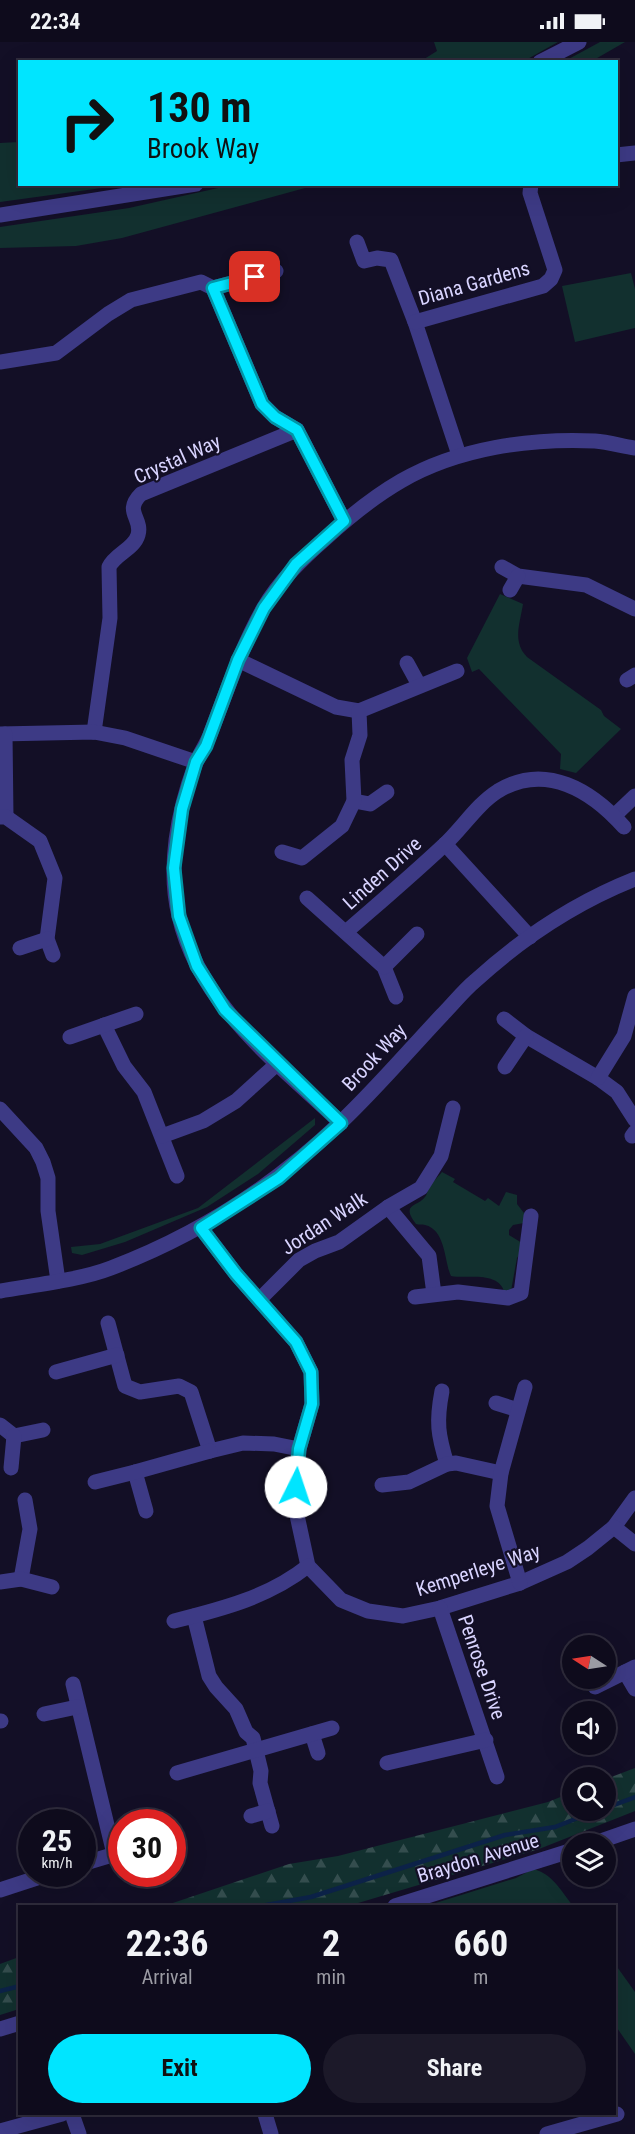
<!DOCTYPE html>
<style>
body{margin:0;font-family:"Roboto Condensed",sans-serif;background:#1c1929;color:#f1f3f6;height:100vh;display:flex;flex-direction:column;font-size:22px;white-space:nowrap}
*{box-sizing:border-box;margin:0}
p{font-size:20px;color:#9b9ba3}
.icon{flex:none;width:33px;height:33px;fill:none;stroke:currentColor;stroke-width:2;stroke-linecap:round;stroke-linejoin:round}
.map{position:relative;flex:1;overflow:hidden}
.drawer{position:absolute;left:18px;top:1863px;width:598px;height:210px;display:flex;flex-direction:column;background:#0e0b1c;border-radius:0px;box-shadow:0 6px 24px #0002,0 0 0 2px #2e2b3b}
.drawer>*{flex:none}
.guide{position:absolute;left:18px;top:18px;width:600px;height:126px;border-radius:0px;box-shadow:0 6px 24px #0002,0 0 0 2px #2e2b3b;background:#00e5ff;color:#111;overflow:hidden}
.needle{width:39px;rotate:282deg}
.fabs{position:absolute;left:562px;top:1593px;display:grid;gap:12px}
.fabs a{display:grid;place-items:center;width:54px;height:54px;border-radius:50%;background:#0e0b1c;box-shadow:0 6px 24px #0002,0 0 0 2px #2e2b3b;font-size:30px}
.speed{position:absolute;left:18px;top:1767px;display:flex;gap:12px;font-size:30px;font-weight:700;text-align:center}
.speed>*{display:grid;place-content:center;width:78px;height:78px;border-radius:50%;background:#0e0b1c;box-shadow:0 6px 24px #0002,0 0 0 2px #2e2b3b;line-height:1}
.speed small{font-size:15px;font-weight:400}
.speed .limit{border:9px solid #d22;background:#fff;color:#111}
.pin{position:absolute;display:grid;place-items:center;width:51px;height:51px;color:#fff;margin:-26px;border-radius:12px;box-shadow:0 3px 9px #0006}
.me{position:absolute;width:66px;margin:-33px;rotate:4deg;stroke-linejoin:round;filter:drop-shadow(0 0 4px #0008)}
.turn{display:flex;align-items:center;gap:21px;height:126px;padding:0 30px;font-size:27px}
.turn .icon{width:78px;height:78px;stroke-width:2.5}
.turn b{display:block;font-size:42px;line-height:51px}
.eta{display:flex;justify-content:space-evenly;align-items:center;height:102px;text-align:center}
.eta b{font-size:36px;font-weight:700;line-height:42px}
.button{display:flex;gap:12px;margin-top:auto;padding:12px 30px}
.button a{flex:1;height:69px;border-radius:36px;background:#00e5ff;color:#111;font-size:24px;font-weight:700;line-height:69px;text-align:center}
.button a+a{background:#1c1929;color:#f1f3f6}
.status{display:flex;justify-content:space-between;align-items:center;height:42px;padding:0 30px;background:#0e0b1c;direction:ltr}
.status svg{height:16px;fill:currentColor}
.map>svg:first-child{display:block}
.green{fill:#12302f}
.forest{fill:url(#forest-firs)}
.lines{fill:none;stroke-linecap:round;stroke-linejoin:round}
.stream{stroke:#0c2248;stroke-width:4.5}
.minor{stroke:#3d3a85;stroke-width:15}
.tertiary{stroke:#3d3a85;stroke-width:15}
.route-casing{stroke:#0095a6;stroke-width:15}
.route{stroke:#00e5ff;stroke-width:10}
.labels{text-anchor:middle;stroke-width:4.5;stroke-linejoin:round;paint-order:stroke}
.street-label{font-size:20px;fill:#d9d4ff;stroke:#130f26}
</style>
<div class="status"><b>22:34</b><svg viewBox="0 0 49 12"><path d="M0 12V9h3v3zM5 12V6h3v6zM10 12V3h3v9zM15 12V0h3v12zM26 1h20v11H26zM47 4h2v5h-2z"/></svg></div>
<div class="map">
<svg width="635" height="2092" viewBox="0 0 635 2092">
<defs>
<pattern id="forest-firs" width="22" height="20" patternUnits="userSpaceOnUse" patternTransform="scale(1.5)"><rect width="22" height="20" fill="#12302f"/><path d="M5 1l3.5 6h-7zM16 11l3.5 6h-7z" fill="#344d4e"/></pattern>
</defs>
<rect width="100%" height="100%" fill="#130f26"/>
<g class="green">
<polygon points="434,0 558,0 524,19 421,19 437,9"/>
<polygon points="600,0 625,0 592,19 565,19"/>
<polygon points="19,100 20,142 124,143 0,160 0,101"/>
<polygon points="236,142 316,143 122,196 76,204 0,206 0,185 129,166"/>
<polygon points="631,231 635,247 635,286 575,300 562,244"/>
<path d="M 500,552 L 523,562 C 520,582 512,599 527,615 L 601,668 L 604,674 L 621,687 L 576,731 L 560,727 L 561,712 L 479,627 L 472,630 L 467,616 Z"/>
<polygon points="315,1076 315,1083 258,1132 207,1165 125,1200 82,1213 72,1211 71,1205 100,1202 198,1166"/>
<path d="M 442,1130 L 455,1137 L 453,1140 L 485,1159 L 488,1156 L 499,1164 L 506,1150 L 517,1153 L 517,1162 L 527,1175 L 524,1181 L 513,1183 L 509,1188 L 509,1193 L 522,1201 L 520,1212 L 517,1216 L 511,1249 L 504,1249 C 497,1229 467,1237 451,1234 C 444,1219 446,1188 425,1183 C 422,1182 419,1183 416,1182 C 400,1161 418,1165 425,1155 C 427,1153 427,1149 429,1146 C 432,1140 438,1135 442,1130 Z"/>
<path d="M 533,1827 C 552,1831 562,1850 573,1864 L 523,1864 L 519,1862 L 509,1864 L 426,1864 L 516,1836 Z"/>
<polygon points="615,1922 635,1950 635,2012 615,1983"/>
</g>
<g class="forest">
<polygon points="635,1726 635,1769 539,1807 348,1864 164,1864 289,1822 338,1814 548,1760 573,1750 573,1768 606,1768 606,1737"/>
<polygon points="19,1915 19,1967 0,1973 0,1922"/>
</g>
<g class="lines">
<g class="stream">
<polyline points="606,1766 635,1755"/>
<polyline points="261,1864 311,1855 505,1793 555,1785 598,1768"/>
<polyline points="0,1949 20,1944"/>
</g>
<g class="minor">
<polyline points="616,113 635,111"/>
<polyline points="357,200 364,219 377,216 391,218 415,280 459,413"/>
<polyline points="213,246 276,229"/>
<polyline points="415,280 543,244 551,237 555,228 530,151 531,142"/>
<polyline points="0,320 56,311 108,272 131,258 201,240 213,246 262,362 275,375 297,388 344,479"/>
<polyline points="502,525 518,534 586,543 635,567"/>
<polyline points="510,548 518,534"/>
<polyline points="238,618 336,665 359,669"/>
<polyline points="407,621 419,643"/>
<polyline points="627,638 635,633"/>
<path d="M 94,690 L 110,576 L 109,525 C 115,512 134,507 138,493 C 143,476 123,470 141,452 L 297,388"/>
<polyline points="0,692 94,690 125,696 196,720"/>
<polyline points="5,692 6,775"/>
<polyline points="354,759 370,762 387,750"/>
<polyline points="614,774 635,754"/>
<polyline points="0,775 6,775 40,799 55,836 47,897 53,913"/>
<polyline points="445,802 530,895"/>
<polyline points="282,810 302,816 342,784 354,759 352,718 360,693 359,669 457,629"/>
<polyline points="307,856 384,925 396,955"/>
<path d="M 346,890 C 378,862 411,834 443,804 C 462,787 476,763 498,749 C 546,720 592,749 624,785"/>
<polyline points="20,906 47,897"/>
<polyline points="384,925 417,892"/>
<polyline points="504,977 526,994 598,1036 617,1050 635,1078"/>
<polyline points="104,983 124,1024 144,1050 177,1134"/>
<polyline points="70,995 136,972"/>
<polyline points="505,1025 526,994"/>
<polyline points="598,1036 624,994 635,954"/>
<polyline points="0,1067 36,1106 43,1120 48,1136 48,1169 58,1239"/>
<path d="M 341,1081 C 278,1021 199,963 179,874 C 167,825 178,769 195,723 C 199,712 207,702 211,690 C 227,649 241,606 263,567 C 279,539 303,516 327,495 C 349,475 375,454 401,439 C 458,406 530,396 595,399 C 608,400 622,404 635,406"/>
<polyline points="162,1094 203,1079 236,1059 278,1021"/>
<polyline points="632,1094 635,1090"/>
<polyline points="388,1165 429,1214 434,1252"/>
<polyline points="201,1186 236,1232 296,1300 311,1330 312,1362 299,1407 295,1464 308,1524 341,1558 368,1569 403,1574 440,1566 520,1541 567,1520 588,1506 614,1485 635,1456"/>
<polyline points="415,1255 458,1250 508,1256 521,1251 531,1174"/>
<polyline points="259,1258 299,1218 315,1209 339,1200 388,1165 421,1146 441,1114 453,1066"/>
<polyline points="108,1281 125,1344 140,1350 179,1344 191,1350 210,1409 243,1401 274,1402 299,1407"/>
<polyline points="56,1330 117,1313"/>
<path d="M 442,1349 C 436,1380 438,1393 447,1422"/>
<polyline points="496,1361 518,1368"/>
<polyline points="0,1383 14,1394 43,1388"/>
<polyline points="11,1426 14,1394"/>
<polyline points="135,1430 146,1469"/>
<polyline points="95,1440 135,1430 210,1409"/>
<polyline points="382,1443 409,1440 447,1422 456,1421 501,1431"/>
<polyline points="614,1485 635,1502"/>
<polyline points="21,1537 30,1487 25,1458"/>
<polyline points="0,1540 21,1537 52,1545"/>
<polyline points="520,1541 497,1464 501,1431 525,1345"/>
<polyline points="440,1566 497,1735"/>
<polyline points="194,1574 209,1634 216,1645 236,1667 246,1690 253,1696 261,1729 260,1741 272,1784"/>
<path d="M 174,1579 C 222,1567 269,1555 308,1524"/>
<polyline points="625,1630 635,1647"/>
<polyline points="73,1642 114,1812"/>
<polyline points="595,1645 635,1625"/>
<polyline points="44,1672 77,1665"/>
<polyline points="0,1679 1,1679"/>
<polyline points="312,1692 318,1711"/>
<polyline points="387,1721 486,1698"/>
<polyline points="177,1731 332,1686"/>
<polyline points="251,1774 268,1769"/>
<polyline points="592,1802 635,1787"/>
<polyline points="82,1822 122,1810"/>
<polyline points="0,1848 49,1832"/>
<polyline points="395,1864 573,1808"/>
<polyline points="0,1987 20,1981"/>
<polyline points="72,2072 79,2092"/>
<polyline points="265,2072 271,2092"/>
<polyline points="0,2089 62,2072"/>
<polyline points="547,2092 617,2072"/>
</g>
<g class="tertiary">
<polyline points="540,20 579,0"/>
<polyline points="0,173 196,142"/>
<path d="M 0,1249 C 34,1243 80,1238 111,1226 C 198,1193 273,1145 340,1081 C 376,1047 409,1008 443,972 C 454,961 463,949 475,939 C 521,897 577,860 635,837"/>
</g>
</g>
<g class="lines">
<defs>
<polyline id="route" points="255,235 213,246 262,362 275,375 297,388 344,479 296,522 264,566 238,618 206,704 196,720 182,767 174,826 179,874 197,924 225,968 341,1081 279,1136 201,1186 236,1232 296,1300 311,1330 312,1362 299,1407 296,1445"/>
</defs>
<use href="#route" class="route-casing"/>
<use href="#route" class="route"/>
</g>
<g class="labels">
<g class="street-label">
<text transform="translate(474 241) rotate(-16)" y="7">Diana Gardens</text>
<text transform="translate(177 417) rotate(-24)" y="7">Crystal Way</text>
<text transform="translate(382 831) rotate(-42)" y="7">Linden Drive</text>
<text transform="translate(374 1015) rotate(-47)" y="7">Brook Way</text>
<text transform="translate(324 1181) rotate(-33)" y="7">Jordan Walk</text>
<text transform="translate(478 1528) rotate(-18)" y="7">Kemperleye Way</text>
<text transform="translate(482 1625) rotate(71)" y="7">Penrose Drive</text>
<text transform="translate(478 1816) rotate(-17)" y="7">Braydon Avenue</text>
</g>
</g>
</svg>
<div class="fabs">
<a><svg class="needle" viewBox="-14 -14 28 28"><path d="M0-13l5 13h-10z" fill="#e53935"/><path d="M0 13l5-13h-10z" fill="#9b9ba3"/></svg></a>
<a><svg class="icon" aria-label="sound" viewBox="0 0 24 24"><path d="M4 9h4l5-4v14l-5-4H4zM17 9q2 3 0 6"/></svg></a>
<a><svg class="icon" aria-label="search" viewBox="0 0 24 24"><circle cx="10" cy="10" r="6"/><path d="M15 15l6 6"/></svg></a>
<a><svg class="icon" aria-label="layers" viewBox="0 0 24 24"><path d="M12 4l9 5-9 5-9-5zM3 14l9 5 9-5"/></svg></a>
</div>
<div class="speed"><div>25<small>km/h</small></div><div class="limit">30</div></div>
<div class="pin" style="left:255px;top:235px;background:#d93025"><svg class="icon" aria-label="arrive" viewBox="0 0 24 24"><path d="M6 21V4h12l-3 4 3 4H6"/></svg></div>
<svg class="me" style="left:296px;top:1445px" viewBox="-20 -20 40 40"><circle r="19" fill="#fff"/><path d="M0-13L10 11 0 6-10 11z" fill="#00e5ff"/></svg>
<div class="guide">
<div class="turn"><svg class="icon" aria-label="right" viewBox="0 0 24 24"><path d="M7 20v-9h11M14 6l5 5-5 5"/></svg><div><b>130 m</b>Brook Way</div></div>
</div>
<section class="drawer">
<div class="eta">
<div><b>22:36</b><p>Arrival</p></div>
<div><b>2</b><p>min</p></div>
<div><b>660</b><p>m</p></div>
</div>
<div class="button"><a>Exit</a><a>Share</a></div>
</section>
</div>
